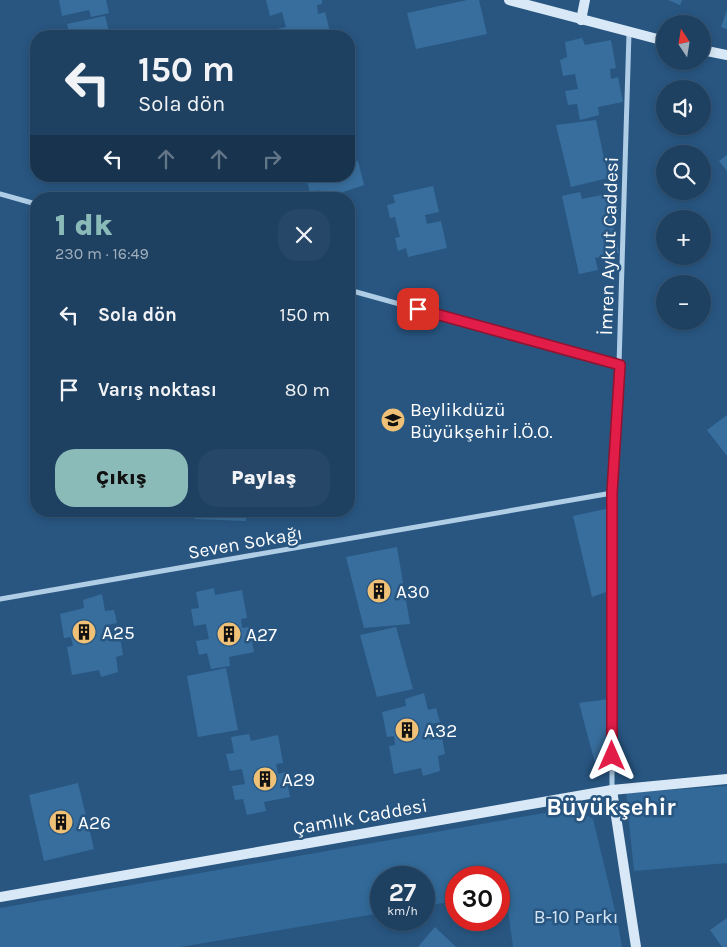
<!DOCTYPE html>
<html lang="tr">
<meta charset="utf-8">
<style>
body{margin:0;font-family:Karla,sans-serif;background:#264767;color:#f1f3f6;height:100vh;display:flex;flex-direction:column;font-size:19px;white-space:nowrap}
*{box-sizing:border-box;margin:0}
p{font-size:16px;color:#a1afbd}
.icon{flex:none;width:28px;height:28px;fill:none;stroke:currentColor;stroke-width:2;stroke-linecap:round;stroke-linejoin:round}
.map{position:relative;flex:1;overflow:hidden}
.side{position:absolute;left:30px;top:192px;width:325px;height:325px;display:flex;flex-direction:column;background:#1e4061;border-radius:20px;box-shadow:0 2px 8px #0003,0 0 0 1px #3c5976}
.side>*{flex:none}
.hud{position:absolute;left:30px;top:30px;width:325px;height:152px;border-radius:20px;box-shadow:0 2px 8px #0003,0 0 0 1px #3c5976;background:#1e4061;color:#f1f3f6;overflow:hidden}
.needle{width:32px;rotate:348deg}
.buttons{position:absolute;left:656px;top:15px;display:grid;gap:10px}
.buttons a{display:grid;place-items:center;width:55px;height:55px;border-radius:50%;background:#1e4061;box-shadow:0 2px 8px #0003,0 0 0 1px #3c5976;font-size:25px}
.speed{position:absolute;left:370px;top:866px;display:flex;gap:10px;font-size:25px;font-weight:700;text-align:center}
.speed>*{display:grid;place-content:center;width:65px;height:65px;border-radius:50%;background:#1e4061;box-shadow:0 2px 8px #0003,0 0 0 1px #3c5976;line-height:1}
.speed small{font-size:12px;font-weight:400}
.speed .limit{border:8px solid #d22;background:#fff;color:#111}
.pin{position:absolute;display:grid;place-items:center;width:42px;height:42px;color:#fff;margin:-21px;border-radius:10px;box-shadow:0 2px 8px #0006}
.me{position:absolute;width:55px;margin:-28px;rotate:0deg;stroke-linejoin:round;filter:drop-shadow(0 0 4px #0008)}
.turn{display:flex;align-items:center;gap:18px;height:105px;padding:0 25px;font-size:22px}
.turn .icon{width:65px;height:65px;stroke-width:2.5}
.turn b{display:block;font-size:35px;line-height:42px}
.lanes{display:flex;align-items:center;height:48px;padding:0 25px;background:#0003;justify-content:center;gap:25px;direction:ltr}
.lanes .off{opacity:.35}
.round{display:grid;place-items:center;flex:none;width:52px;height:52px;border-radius:20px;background:#264767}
.headline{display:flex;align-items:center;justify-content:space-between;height:85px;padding:0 25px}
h1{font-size:30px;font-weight:800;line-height:38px;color:#8bbbb9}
.button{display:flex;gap:10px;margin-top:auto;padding:10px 25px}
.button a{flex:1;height:58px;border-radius:20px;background:#8bbbb9;color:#111;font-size:20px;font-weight:800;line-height:58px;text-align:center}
.button a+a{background:#264767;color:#f1f3f6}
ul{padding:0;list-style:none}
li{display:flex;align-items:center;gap:15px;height:75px;padding:0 25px}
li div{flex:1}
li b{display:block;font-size:19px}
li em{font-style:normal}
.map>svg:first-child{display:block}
.green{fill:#326998}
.building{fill:#386e9d}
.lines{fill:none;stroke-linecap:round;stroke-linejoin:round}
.street{stroke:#b0cde6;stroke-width:5}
.secondary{stroke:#d9e8f6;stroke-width:10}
.route-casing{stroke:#92132f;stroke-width:12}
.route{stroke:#e11d48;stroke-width:9}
.labels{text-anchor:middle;stroke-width:5;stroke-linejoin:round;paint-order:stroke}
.street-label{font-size:19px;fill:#fff;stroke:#285681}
.poi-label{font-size:19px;fill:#fff;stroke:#285681;text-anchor:start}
.park-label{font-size:19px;fill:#d3e5f5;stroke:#285681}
.district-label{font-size:24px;font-weight:bold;fill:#fff;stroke:#285681}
</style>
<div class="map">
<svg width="727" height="947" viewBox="0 0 727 947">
<rect width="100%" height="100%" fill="#285681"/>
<g class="green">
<polygon points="727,786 727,863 634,871 626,793"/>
<polygon points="573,808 593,819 617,919 622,947 513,947 506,895 499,896 499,878 456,878 456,901 424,906 424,878 381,878 381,913 180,947 0,947 0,908"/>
</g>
<g class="building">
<polygon points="59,0 106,0 109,13 91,17 89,10 62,16"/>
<polygon points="266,0 322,0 322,4 317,5 318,14 325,12 331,36 275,36 273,30 286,27 282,12 270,16"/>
<polygon points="467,0 479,0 487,34 416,49 407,13"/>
<polygon points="668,0 682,0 680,5"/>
<polygon points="727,10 727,29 721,27"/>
<polygon points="105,16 110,36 70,36 67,24"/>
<polygon points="582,38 585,45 611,40 616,68 610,69 611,79 618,77 623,102 598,107 599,115 580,120 577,104 568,105 565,91 578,89 575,74 563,76 560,60 567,57 565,42"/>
<polygon points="596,120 608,178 571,187 556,125"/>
<polygon points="349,125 356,152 350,154 351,163 358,161 364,185 340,193 341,199 321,199 319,190 310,192 306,178 313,176 349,176"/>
<polygon points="727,155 727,171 719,161"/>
<polygon points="433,186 439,212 425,215 427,224 441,221 447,248 408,257 406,248 398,251 395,238 400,237 395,217 390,218 387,205 395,203 393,195"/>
<polygon points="580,192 582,199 607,194 619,253 595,258 598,270 579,274 562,196"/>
<polygon points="349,393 351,393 350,422 349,422"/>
<polygon points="727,415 727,456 707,430"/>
<polygon points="610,508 609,591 592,597 573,516"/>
<polygon points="194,511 246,511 246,521 194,519"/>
<polygon points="397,547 410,624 364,628 346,557"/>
<polygon points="214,588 215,595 242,590 247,618 241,619 242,628 249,627 254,652 229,657 230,666 211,669 207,653 199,655 196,641 209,639 206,624 194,626 191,609 199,608 196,592"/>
<polygon points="102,594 105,611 114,610 117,623 104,626 108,641 120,638 123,655 116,657 118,672 101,677 99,670 72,675 67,647 73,646 71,637 64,638 60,614 84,608 83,600"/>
<polygon points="396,627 413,689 377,697 360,635"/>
<polygon points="226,668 238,730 198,737 187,676"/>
<polygon points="424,693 428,710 436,708 440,722 427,725 430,740 442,737 445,754 438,756 440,771 423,776 421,768 394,774 389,746 395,745 394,736 387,737 382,712 406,706 405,699"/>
<polygon points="609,699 606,764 596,767 579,703"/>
<polygon points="249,734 251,741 278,735 283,763 276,764 278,774 285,772 290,797 264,802 266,811 247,815 243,799 235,800 232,786 245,784 242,769 230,771 226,754 234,753 231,737"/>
<polygon points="78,783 94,849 44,861 29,795"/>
<polygon points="727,918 727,947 722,947 710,930"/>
<polygon points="435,927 456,947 418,947"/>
</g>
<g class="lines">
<g class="street">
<polyline points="0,194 36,204"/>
<polyline points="349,290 619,365"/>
<polyline points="0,599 612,493"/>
<polyline points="612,790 612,493 619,365 629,33"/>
</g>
<g class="secondary">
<polyline points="509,0 665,41"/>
<polyline points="581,20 585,0"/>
<polyline points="702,50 727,55"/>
<polyline points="612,790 636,947"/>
<polyline points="0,897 612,790 727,779"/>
</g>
</g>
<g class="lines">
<defs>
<polyline id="route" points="418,309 620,365 612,493 612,756"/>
</defs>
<use href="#route" class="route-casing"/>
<use href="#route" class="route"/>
</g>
<defs>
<symbol id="school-disc" viewBox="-11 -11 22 22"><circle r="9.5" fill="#eec176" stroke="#285681"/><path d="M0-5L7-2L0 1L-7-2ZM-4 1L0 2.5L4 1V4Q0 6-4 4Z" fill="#111"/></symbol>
<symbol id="building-disc" viewBox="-11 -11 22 22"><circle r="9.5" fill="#eec176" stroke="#285681"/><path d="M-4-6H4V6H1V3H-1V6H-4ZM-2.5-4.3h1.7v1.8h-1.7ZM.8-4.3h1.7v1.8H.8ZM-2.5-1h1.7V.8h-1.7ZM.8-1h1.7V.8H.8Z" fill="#111"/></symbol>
</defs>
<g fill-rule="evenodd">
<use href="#school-disc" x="379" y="406" width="28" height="28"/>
<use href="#building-disc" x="365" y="577" width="28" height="28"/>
<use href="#building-disc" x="70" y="618" width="28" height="28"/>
<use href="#building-disc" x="215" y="620" width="28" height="28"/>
<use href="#building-disc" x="393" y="716" width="28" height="28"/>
<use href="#building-disc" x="251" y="765" width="28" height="28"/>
<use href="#building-disc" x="47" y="808" width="28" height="28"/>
</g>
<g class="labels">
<g class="street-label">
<text transform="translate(608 246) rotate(-88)" y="7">İmren Aykut Caddesi</text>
<text transform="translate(245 542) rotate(-10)" y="7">Seven Sokağı</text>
<text transform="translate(360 816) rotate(-10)" y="7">Çamlık Caddesi</text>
</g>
<g class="poi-label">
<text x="410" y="416">Beylikdüzü<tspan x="410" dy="22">Büyükşehir İ.Ö.O.</tspan></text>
<text x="396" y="598">A30</text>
<text x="102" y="639">A25</text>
<text x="246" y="641">A27</text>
<text x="424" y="737">A32</text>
<text x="282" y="786">A29</text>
<text x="78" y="829">A26</text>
</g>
<g class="park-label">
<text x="576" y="923">B-10 Parkı</text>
</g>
<g class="district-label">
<text x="611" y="815">Büyükşehir</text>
</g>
</g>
</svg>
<div class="buttons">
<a><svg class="needle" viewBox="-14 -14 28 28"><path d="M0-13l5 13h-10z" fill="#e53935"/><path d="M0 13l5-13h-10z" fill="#a1afbd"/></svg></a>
<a><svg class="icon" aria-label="sound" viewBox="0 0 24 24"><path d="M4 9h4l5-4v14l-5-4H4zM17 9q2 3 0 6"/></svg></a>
<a><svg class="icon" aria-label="search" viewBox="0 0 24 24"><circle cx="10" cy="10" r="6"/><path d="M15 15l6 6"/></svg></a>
<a>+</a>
<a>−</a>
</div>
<div class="speed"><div>27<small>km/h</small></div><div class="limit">30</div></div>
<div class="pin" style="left:418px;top:309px;background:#d93025"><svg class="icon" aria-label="arrive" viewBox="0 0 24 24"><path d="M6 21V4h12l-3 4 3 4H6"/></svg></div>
<svg class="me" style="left:612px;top:756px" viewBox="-20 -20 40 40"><path d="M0-17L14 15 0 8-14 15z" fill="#e11d48" stroke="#fff" stroke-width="4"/></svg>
<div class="hud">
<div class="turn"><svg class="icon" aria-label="left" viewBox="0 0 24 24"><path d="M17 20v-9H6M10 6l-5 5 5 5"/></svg><div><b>150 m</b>Sola dön</div></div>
<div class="lanes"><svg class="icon" aria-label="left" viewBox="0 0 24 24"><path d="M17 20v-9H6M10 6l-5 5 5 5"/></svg><svg class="icon off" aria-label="ahead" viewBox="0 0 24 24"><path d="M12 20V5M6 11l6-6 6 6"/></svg><svg class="icon off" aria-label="ahead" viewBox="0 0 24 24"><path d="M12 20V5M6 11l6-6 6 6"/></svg><svg class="icon off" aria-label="right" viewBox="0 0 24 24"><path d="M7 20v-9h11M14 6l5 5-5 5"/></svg></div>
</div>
<section class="side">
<div class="headline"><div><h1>1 dk</h1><p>230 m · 16:49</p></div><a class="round"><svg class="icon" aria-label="close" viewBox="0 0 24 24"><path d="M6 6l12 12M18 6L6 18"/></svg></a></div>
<ul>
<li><svg class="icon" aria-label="left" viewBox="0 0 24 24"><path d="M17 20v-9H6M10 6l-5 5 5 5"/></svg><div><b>Sola dön</b></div><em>150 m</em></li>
<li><svg class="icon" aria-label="arrive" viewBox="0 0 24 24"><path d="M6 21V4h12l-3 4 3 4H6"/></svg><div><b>Varış noktası</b></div><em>80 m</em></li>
</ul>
<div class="button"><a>Çıkış</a><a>Paylaş</a></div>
</section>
</div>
